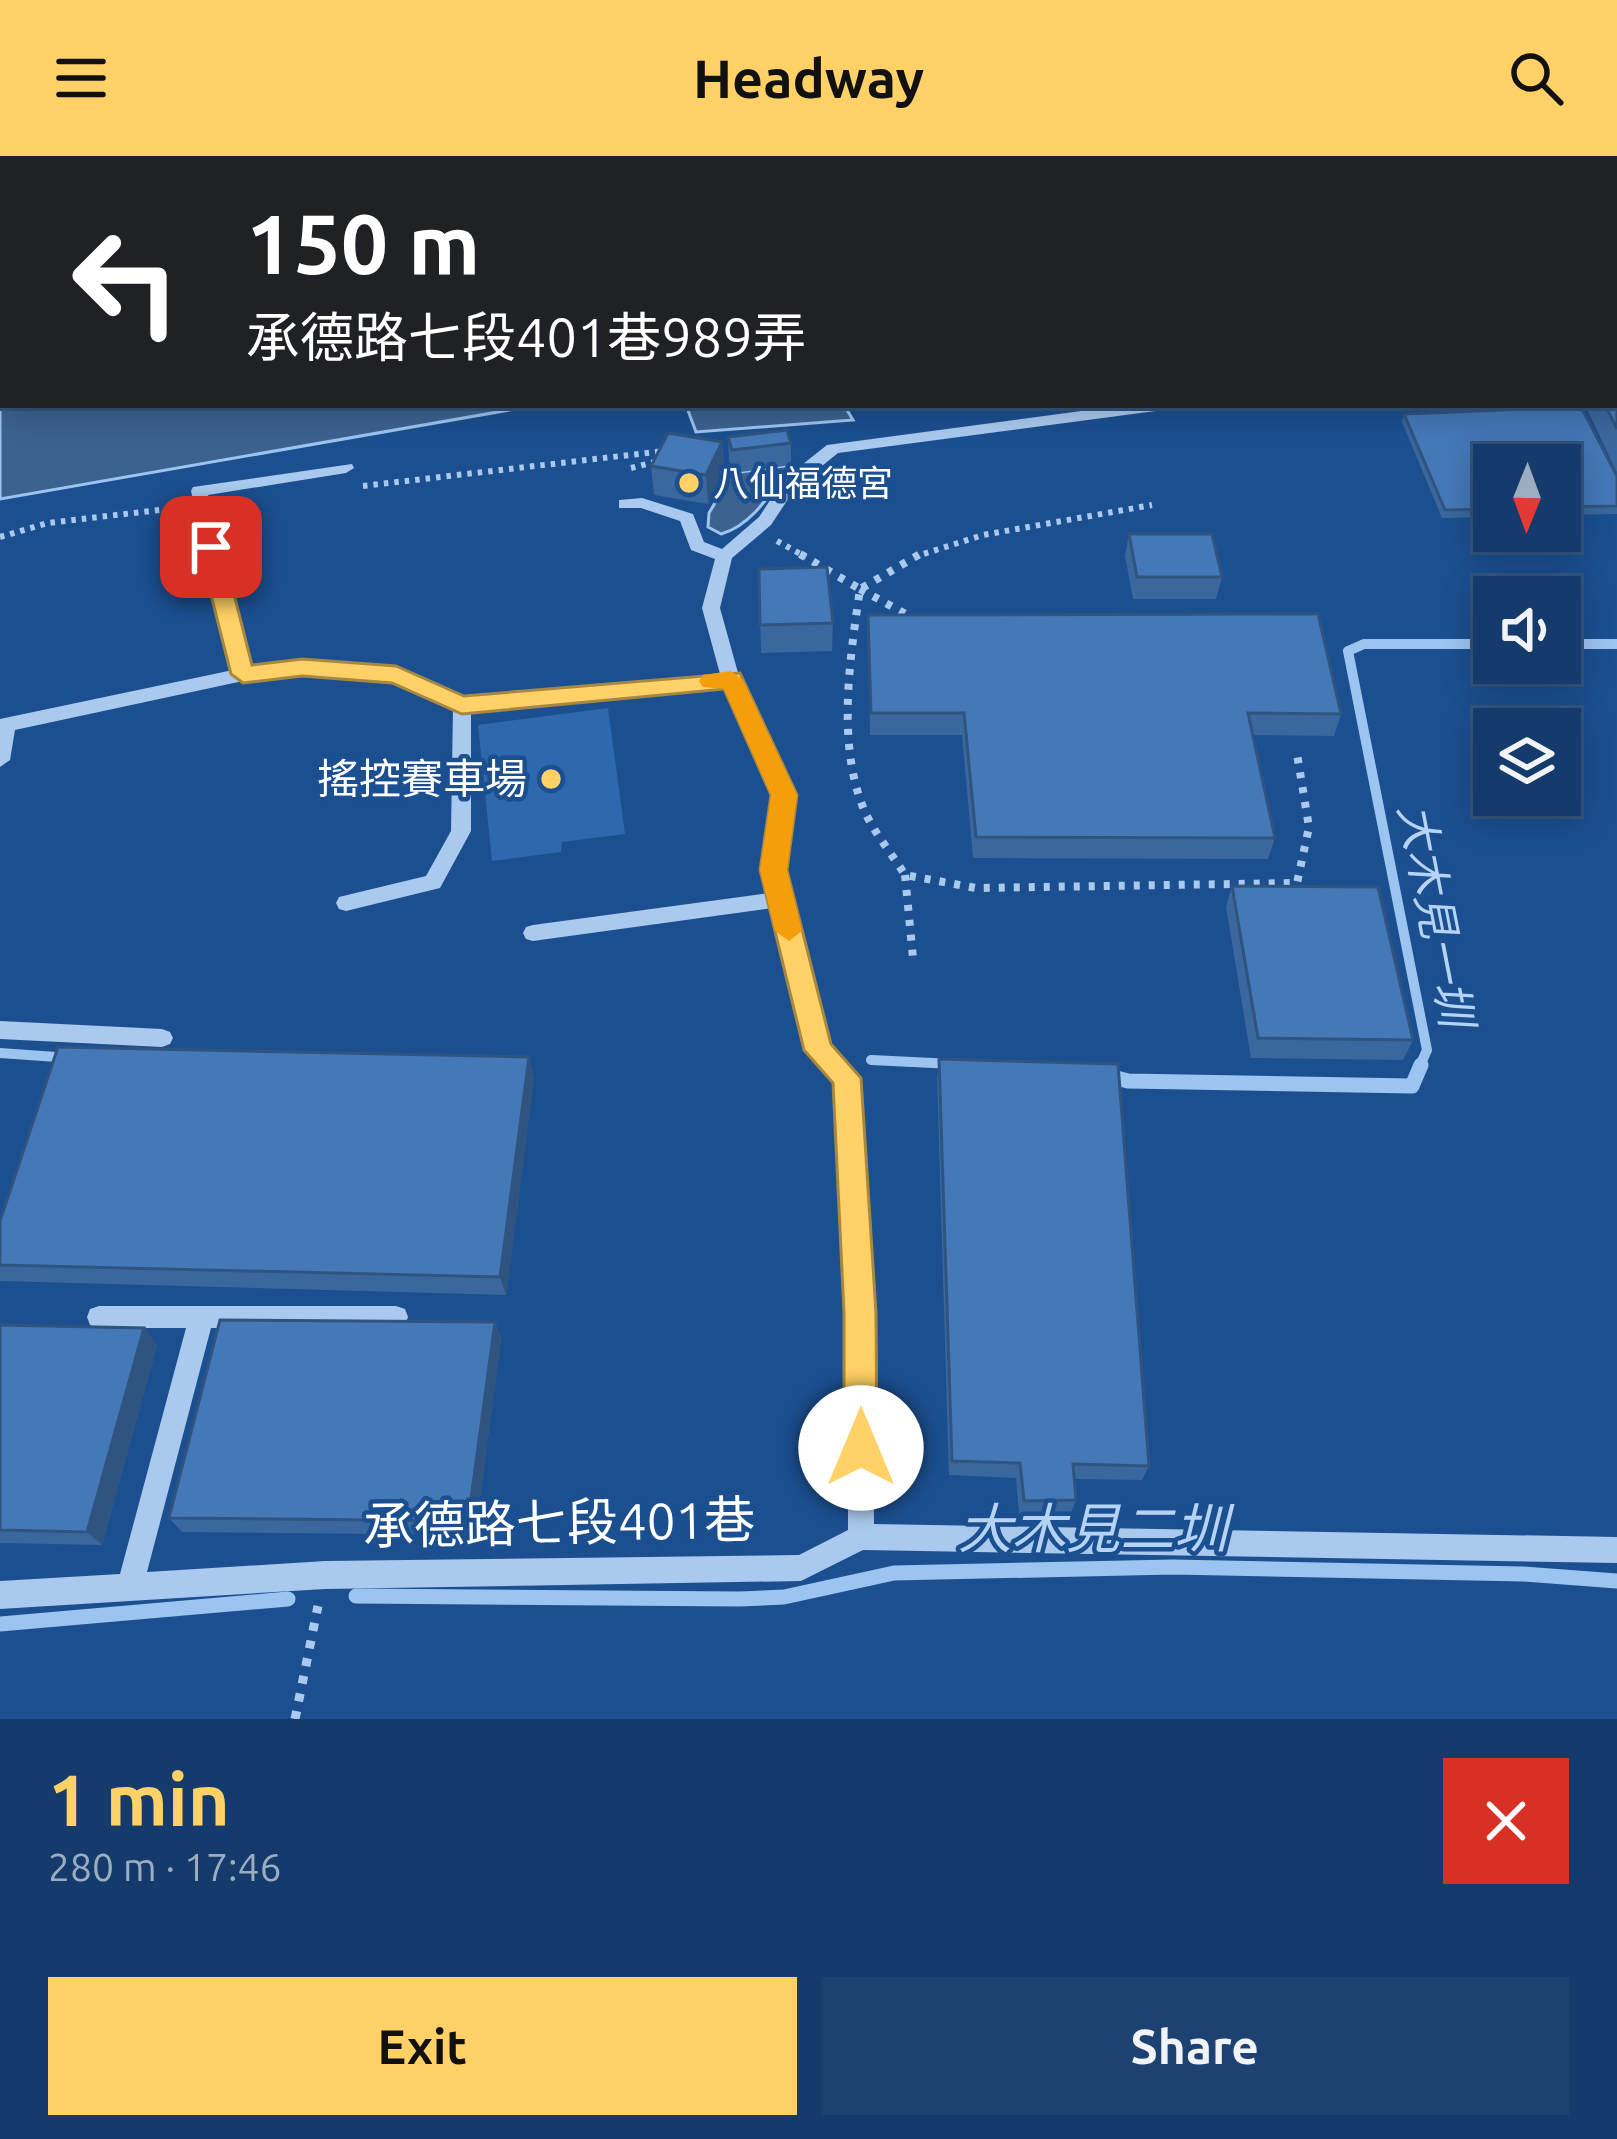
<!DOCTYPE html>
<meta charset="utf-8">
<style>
body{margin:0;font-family:Ubuntu,"Noto Sans TC",sans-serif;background:#1d4271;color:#f1f3f6;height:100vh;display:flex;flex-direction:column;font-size:45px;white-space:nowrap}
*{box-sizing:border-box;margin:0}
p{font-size:39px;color:#9dadc1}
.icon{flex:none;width:66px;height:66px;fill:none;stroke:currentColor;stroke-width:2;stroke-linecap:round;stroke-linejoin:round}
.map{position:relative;height:1563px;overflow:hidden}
.sheet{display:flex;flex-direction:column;background:#143b6b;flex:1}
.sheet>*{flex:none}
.guide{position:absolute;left:0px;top:0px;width:1617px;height:252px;box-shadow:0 6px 30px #0003,0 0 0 3px #33557e;background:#202124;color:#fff;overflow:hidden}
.needle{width:78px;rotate:181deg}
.buttons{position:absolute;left:1473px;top:288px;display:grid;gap:24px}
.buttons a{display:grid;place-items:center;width:108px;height:108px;border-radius:0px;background:#143b6b;box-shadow:0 6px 30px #0003,0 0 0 3px #33557e;font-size:60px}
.pin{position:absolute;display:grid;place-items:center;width:102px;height:102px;color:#fff;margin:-51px;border-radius:24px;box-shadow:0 6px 18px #0006}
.me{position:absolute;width:132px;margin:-66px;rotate:0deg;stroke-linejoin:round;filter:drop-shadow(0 0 9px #0008)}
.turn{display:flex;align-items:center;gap:42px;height:252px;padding:0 48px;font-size:54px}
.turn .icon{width:156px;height:156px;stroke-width:2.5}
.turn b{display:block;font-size:84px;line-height:102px}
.round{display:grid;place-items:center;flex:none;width:126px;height:126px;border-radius:0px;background:#1d4271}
.summary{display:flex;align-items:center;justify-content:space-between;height:204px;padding:0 48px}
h1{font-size:72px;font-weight:700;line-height:90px;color:#ffd166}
.action{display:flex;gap:24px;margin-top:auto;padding:24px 48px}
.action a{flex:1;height:138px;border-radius:0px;background:#ffd166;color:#111;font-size:48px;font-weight:700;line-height:138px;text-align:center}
.action a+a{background:#1d4271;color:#f1f3f6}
header{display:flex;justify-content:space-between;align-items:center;height:156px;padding:0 48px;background:#ffd166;color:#111;font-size:54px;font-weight:700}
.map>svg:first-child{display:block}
.green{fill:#2e69ad}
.water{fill:#3c6290;stroke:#9cc4f0;stroke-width:3}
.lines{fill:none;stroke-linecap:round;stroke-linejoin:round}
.stream-far1{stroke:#9cc4f0;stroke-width:10}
.stream{stroke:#9cc4f0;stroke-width:15}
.path-far2{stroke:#a9c9ee;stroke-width:6;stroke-dasharray:4.5 6;stroke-linecap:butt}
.path-far1{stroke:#a9c9ee;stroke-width:8;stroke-dasharray:6 9;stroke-linecap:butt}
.path{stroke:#a9c9ee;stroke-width:9;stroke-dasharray:8 10;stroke-linecap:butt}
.minor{fill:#a9c9ee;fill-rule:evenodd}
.wall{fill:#3a679d}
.shaded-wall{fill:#305480}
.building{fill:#4478b7;stroke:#305480;stroke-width:3}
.route{fill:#ffd166;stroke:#a68842;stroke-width:3}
.slow{fill:#f59e0b}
.poi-dot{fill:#ffd166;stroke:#1b4f8f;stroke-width:4.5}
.labels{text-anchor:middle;stroke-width:9;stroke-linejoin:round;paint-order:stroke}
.far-poi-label{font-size:36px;fill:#fff;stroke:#1b4f8f;text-anchor:start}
.poi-label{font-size:42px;fill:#fff;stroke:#1b4f8f;text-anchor:end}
.water-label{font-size:45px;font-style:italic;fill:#b5d3f5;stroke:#1b4f8f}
.near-street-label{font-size:51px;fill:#fff;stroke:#1b4f8f}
.near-water-label{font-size:54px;font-style:italic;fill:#b5d3f5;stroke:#1b4f8f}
</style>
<header><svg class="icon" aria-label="menu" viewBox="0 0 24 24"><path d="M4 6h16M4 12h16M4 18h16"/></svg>Headway<svg class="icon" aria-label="search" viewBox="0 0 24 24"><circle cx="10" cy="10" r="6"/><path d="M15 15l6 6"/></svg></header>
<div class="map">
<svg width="1617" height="1563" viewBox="0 0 1617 1563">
<rect width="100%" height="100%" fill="#1b4f8f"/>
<polygon class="green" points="608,552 625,678 562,686 561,696 492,705 478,569"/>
<g class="water">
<polygon points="13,0 1617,0 1617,57 1614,3 3,3 3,249 538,249 0,343 0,3"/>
<polygon points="686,249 844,249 853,264 696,276"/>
<path d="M 791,309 C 772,335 753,369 721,378 L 708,371 L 709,357 L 733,317 Z"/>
</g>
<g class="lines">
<g class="stream-far1">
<polyline points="1560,488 1617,488"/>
<polyline points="0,897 71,902"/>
<polyline points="871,904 954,908"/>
<polyline points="1419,912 1427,894 1348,495 1364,488 1494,488"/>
</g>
<g class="stream">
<polyline points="1105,919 1128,925 1412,930 1421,909"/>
<polyline points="356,1440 740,1443 784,1441 894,1417 1173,1411 1523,1418 1617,1425"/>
<polyline points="0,1468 288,1443"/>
</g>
<g class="path-far2">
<polyline points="631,312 655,306"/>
<polyline points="363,330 664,295"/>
<polyline points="0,381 48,367 176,352"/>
<polyline points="777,385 806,401"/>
<polyline points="914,401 983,379 1152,349"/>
</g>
<g class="path-far1">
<path d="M 800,398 L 860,433 C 850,502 836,589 865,656 C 875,678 892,698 905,719 L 976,732 L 1297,727 L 1309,671 L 1297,598"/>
<polyline points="862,432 920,398"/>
<polyline points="860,433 911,461"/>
<polyline points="905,719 913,802"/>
</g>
<polyline class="path" points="295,1563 318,1450"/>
<g class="minor">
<polygon points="1126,249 1171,249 1163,254 838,297 796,331 771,369 732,402 720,452 740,524 794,639 784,714 828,889 858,922 872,1157 874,1368 1617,1381 1617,1407 863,1394 801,1425 325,1433 0,1453 0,1425 120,1418 186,1172 99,1172 90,1169 87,1161 90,1153 99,1150 396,1150 405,1153 408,1161 405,1169 396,1172 211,1172 147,1416 325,1405 799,1399 848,1374 848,1157 836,926 807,894 773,752 533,785 526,783 523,777 526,771 533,769 769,737 764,714 774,639 725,531 471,555 471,675 440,732 346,755 339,753 336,747 339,741 426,720 451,675 453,552 393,525 302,518 243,525 15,574 10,604 0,611 0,563 233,514 191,335 193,331 352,308 354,312 346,317 208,339 250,511 302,506 396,512 464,542 720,518 702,452 715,403 691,394 680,365 641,352 619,352 619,344 642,342 693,358 704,386 722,393 759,361 784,323 827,289"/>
<polygon points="0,865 162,873 170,876 173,882 170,888 162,891 0,883"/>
</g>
</g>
<g class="wall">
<polygon points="1617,208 1617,317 1585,249 1614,249"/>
<polygon points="1539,249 1580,249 1617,320 1617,358 1560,359 1560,309 1494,309 1494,361 1442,362 1402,266 1404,258 1541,253"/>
<polygon points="728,281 791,287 791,309 733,317 729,303"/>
<polygon points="722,286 724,315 708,348 654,339 651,310"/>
<polygon points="1129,378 1222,421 1216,443 1133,443 1125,400"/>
<polygon points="759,413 833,467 832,495 761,497"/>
<polygon points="868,459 1341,558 1334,580 1253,579 1275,682 1268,703 973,702 962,579 870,579"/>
<polygon points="1232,730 1413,884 1403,904 1251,902 1226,751"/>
<polygon points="939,903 1149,1310 1142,1324 1074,1323 1076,1344 1070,1359 1019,1359 1016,1322 949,1319 937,923"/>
<polygon points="534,920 506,1139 0,1125 0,1065"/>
<polygon points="495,1166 501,1183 475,1379 182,1376 169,1362"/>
<polygon points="0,1169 144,1172 157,1189 102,1389 0,1387"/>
</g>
<g class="shaded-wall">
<polygon points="722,286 724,315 708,348 706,319"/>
<polygon points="529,901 534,920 506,1139 500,1121"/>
<polygon points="495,1166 501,1183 475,1379 468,1365"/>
<polygon points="144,1172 157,1189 102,1389 87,1376"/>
</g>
<g class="building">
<polygon points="1614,208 1617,208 1617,273 1605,249 1614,249"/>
<polygon points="1546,249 1580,249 1617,320 1617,350 1560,351 1560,309 1494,309 1494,353 1445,354 1404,258 1548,252"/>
<polygon points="787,274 791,287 732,294 728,281"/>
<polygon points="668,277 722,286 706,319 651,310"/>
<polygon points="1129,378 1212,378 1222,421 1137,421"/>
<polygon points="827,411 833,467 760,469 759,413"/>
<polygon points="1318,458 1341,558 1248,557 1275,682 976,681 964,557 871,557 868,459"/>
<polygon points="1232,730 1378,731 1413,884 1258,882"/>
<polygon points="58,891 529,901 500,1121 0,1109 0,1065"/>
<polygon points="939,903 1118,908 1149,1310 1073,1308 1076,1344 1024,1345 1020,1307 952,1305"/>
<polygon points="220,1164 495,1166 468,1365 169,1362"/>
<polygon points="0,1169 144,1172 87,1376 0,1374"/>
</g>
<polygon class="route" points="211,384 222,391 252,509 302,503 396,510 464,540 740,517 797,639 787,714 831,888 861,922 876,1157 877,1292 873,1303 861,1308 849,1303 844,1292 844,1157 833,927 804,894 760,714 771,639 724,533 462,558 392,527 302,520 243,527 231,518 199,391"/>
<polygon class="slow" points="731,515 743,524 797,639 787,714 802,775 789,785 775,775 760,714 771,639 724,533 703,531 699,525 703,519"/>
<g class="poi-dot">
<circle cx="689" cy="327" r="12"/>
<circle cx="551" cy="623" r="12"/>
</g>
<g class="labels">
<g class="far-poi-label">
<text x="713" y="340">八仙福德宮</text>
</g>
<g class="poi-label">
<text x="527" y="638">搖控賽車場</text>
</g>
<g class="water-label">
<text transform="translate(1436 759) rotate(79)" y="16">大木見一圳</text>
</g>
<g class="near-street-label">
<text transform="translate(559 1367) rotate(-1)" y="18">承德路七段401巷</text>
</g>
<g class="near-water-label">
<text x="1093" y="1392">大木見二圳</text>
</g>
</g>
</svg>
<div class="buttons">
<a><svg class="needle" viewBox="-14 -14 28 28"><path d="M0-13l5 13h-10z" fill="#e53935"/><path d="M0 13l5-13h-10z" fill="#9dadc1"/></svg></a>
<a><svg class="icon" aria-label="sound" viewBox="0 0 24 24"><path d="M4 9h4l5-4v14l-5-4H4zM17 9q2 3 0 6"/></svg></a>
<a><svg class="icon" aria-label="layers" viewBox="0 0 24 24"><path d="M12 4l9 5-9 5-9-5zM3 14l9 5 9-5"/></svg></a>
</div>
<div class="pin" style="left:211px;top:391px;background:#d93025"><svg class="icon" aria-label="arrive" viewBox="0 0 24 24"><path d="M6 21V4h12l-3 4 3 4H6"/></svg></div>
<svg class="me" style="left:861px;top:1292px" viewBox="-20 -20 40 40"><circle r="19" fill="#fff"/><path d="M0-13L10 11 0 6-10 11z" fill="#ffd166"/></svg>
<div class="guide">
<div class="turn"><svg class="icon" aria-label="left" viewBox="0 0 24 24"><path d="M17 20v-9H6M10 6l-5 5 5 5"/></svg><div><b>150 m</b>承德路七段401巷989弄</div></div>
</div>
</div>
<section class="sheet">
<div class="summary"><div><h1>1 min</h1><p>280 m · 17:46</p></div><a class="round" style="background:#d93025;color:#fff"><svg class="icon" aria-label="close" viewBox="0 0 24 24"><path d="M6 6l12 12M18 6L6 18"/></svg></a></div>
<div class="action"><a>Exit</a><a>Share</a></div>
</section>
